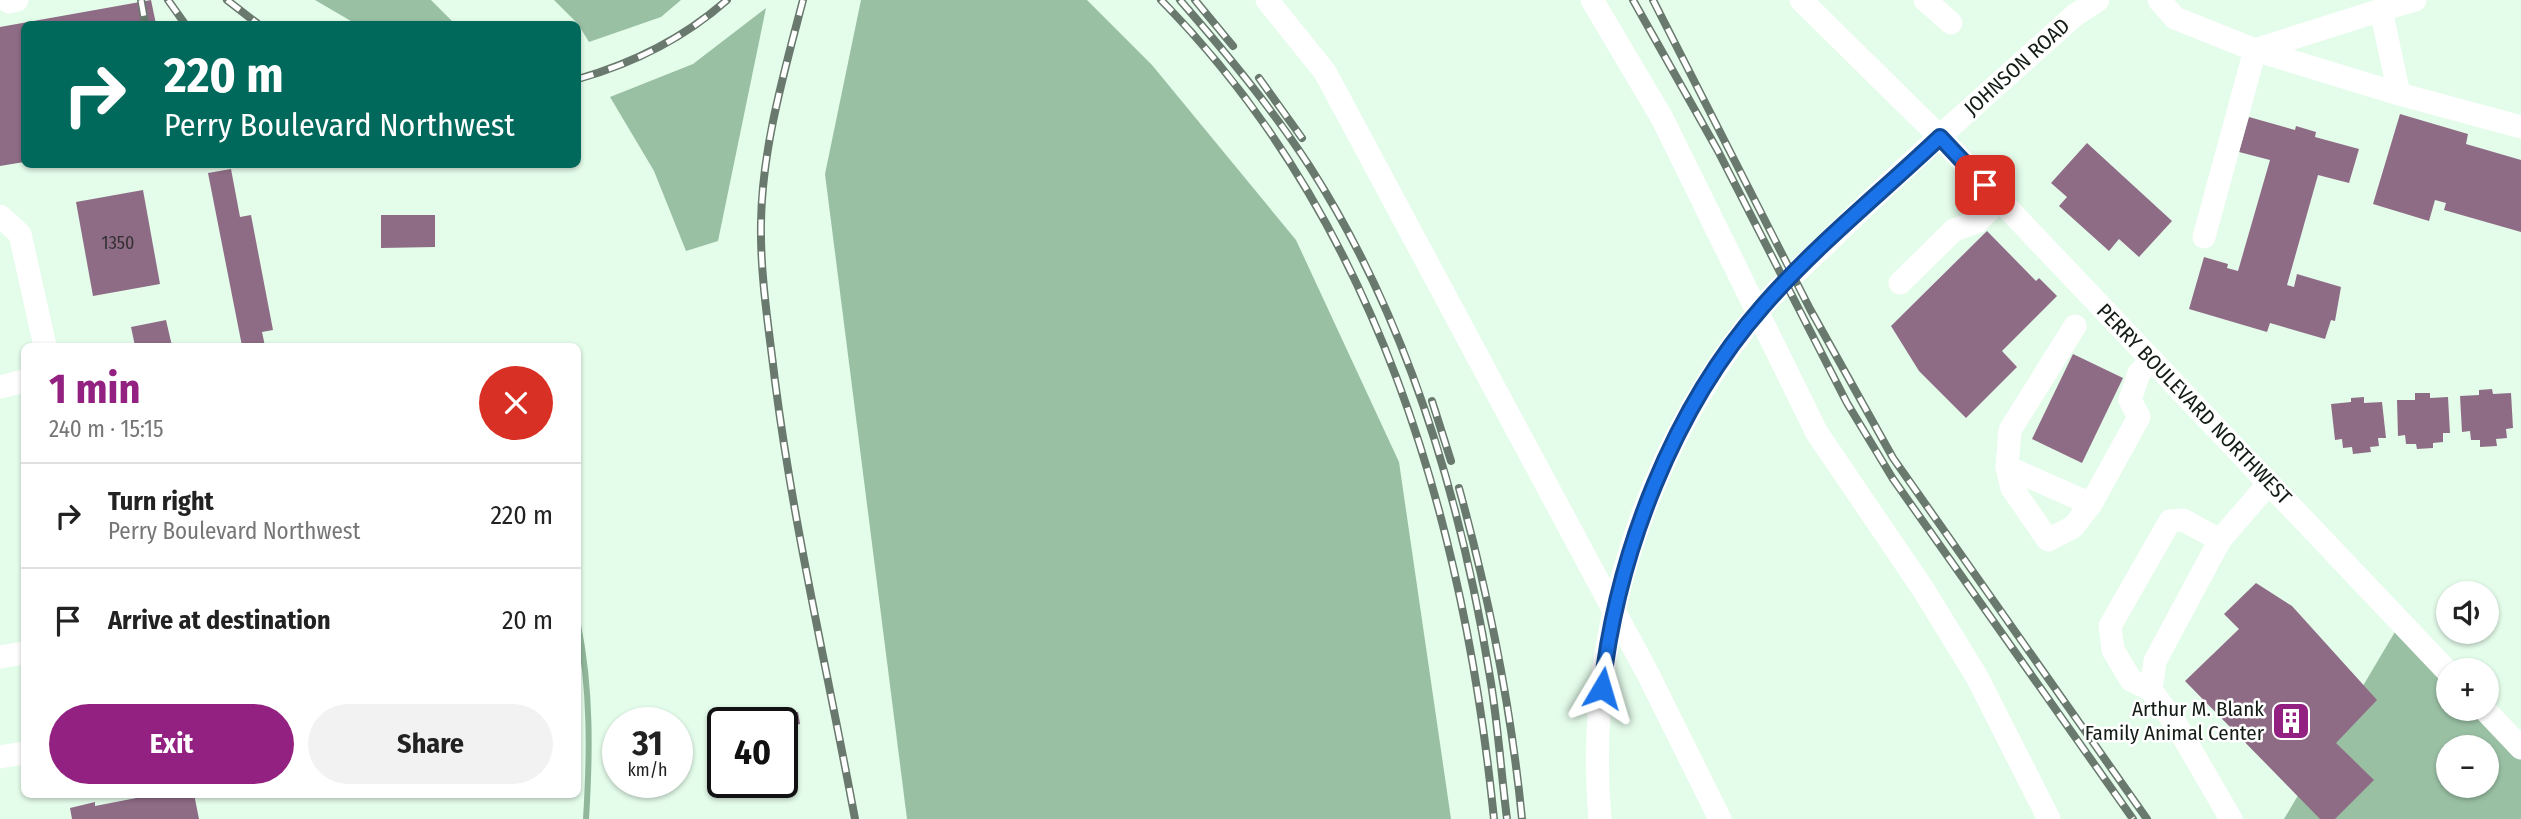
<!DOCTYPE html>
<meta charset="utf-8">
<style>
body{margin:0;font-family:"Fira Sans Condensed",sans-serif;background:#f2f2f2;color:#222;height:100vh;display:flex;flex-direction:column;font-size:26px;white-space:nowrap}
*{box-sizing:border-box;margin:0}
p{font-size:23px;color:#767676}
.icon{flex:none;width:38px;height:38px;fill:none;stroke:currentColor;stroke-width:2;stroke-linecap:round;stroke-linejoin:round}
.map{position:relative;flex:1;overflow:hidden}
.details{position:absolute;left:21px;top:343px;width:560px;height:455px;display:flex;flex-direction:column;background:#fff;border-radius:10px;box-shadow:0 2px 5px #0004}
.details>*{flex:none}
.hud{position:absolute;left:21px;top:21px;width:560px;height:147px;border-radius:10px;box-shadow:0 2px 5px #0004;background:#00695c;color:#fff;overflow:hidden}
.controls{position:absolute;left:2436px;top:581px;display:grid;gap:14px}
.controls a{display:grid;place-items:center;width:63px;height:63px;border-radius:50%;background:#fff;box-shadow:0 2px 5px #0004;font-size:35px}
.speed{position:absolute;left:602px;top:707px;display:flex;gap:14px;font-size:35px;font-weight:700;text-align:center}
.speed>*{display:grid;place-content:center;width:91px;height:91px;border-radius:50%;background:#fff;box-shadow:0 2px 5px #0004;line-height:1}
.speed small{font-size:18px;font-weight:400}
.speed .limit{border:4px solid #111;border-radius:10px;background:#fff;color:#111}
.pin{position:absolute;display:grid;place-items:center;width:60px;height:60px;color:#fff;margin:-30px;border-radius:14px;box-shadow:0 4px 10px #0006}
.me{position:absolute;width:77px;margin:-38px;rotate:7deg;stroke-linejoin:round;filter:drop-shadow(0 0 5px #0008)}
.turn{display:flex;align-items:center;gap:24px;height:147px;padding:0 28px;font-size:32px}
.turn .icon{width:91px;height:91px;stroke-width:2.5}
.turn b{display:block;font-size:49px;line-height:60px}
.round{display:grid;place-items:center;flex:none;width:74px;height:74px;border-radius:37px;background:#f2f2f2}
.head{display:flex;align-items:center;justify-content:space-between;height:119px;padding:0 28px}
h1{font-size:42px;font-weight:700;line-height:52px;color:#932181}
.cta{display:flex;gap:14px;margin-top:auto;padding:14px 28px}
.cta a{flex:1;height:80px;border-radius:42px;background:#932181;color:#fff;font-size:28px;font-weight:700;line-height:80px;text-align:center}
.cta a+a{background:#f2f2f2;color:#222}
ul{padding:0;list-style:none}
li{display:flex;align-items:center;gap:21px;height:105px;padding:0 28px;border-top:2px solid #e0e0e0}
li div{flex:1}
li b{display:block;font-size:26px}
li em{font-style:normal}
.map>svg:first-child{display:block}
.forest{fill:#9ac0a4;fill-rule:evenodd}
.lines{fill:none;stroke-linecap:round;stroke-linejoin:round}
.stream{stroke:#91b79b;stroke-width:6}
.building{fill:#8f6c86}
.minor{stroke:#fff;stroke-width:23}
.rail-casing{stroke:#6a796e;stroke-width:8}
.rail{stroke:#fff;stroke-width:5;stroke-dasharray:16;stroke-linecap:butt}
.route-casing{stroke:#114b97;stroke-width:18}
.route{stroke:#1a73e8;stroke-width:12}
.labels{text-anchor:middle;stroke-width:5;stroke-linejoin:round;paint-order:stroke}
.number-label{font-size:18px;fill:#333032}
.street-label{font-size:21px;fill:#141c16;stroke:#fff}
.poi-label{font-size:21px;fill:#141c16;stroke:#fff;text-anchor:end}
</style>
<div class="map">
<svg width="2521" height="819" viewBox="0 0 2521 819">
<rect width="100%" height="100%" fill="#e4fcea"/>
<g class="forest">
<polygon points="315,0 431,0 453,22 451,24 356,24"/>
<polygon points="554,0 681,0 661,17 589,42 578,24"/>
<polygon points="861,0 1087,0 1152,65 1296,240 1399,462 1451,819 907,819 825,174"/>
<polygon points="766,8 718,241 686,251 654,171 610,97 693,64"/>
<path d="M 2402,620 L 2448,670 L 2448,709 L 2486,709 L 2521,747 L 2521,819 L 2284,819 ZM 2448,747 L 2487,747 L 2487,786 L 2448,786 Z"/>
</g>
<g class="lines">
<path class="stream" d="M 578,625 C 591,688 590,755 586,819"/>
</g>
<g class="building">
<polygon points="151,0 156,24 24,24 24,162 0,166 0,27"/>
<polygon points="2400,114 2468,134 2466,144 2521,160 2521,232 2444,210 2446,203 2435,200 2429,221 2373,204"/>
<polygon points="2249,117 2295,130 2296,126 2316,132 2315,137 2359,149 2349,183 2318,175 2287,285 2294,287 2297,274 2341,287 2335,321 2331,320 2325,339 2270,323 2267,332 2189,309 2204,257 2228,264 2227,268 2238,271 2270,160 2239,152"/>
<polygon points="2087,143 2172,221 2139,257 2119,239 2109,251 2059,206 2067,197 2051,183"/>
<polygon points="231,169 240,217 251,215 273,330 262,332 265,346 242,346 208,173"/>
<polygon points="143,190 160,284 93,296 76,202"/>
<polygon points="381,215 435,215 435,247 381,248"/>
<polygon points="1987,231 2036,281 2039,278 2057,296 2002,351 2017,367 1966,418 1919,371 1891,326"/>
<polygon points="166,320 172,346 135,346 131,327"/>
<polygon points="2073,354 2123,378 2082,463 2032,439"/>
<polygon points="2492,389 2493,394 2511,393 2513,428 2506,429 2507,438 2496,439 2497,446 2480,447 2480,440 2471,440 2470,431 2462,432 2460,396 2479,395 2479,390"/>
<polygon points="2415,393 2430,393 2430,398 2448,397 2450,433 2443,433 2443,442 2433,443 2433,448 2417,449 2416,444 2406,444 2405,435 2398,436 2397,400 2415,400"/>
<polygon points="2364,397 2364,403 2382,402 2386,438 2378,438 2379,446 2370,447 2371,452 2353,454 2352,447 2343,448 2342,439 2335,440 2331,404 2351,402 2351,398"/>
<polygon points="2256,583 2292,606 2377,700 2336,743 2374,780 2335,819 2320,819 2185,681 2239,629 2224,614"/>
<polygon points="798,712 800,724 789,726 787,714"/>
<polygon points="157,794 194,794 199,819 72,819 70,808 95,802 95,806"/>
</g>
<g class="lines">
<g class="minor">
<polyline points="1267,0 1325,72 1649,676 1720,819"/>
<polyline points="1592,0 1662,118 1817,433 1923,589 1977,677 2049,819"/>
<polyline points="1801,0 1940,137 2448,672"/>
<polyline points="1925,0 1951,23"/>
<polyline points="2159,0 2175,18 2255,50 2204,237"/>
<polyline points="9,2 17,0"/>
<polygon points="2381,10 2399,94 2255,50"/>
<polyline points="2381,10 2415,0"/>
<polyline points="2399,94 2521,127"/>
<polyline points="0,216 20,234 45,346"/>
<polyline points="1900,283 1954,230 1977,222 1999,200"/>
<polyline points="2075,326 2010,430 2007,467 2091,504 2139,417 2130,400 2139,373 2152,360"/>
<polyline points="0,387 24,381"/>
<polyline points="2007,467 2012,488 2048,540 2073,527 2091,504"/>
<polyline points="0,657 24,653"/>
<polyline points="2151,690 2131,680 2113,650 2110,626 2170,521 2183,520 2220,540"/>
<polyline points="2484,709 2521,748"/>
<polyline points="0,757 24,753"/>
<path d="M 1600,819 C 1584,638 1645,447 1762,307 C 1783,282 1810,260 1833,237 C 1911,160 1994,88 2075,15 L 2098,0"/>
<polyline points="2231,819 2177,726 2151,690 2155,661 2220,540 2269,483"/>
</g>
<defs>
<g id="rail">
<polyline points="141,0 145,23"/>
<polyline points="168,0 185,24"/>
<polyline points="227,0 258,24"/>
<path d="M 803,0 C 784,73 762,148 761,223 C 760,276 769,329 775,381 C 794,529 828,673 855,819"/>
<path d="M 1161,0 C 1377,219 1464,521 1494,819"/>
<path d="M 1180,0 C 1227,54 1271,107 1310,167 C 1408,320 1461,499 1490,677 C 1498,724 1501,772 1507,819"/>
<polyline points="1195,0 1233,46"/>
<polyline points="1633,0 1718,151 1847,403 1893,479 2133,819"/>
<polyline points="1653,0 1810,309 1893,458 2147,819"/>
<polyline points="1259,78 1302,138"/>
<path d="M 578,79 C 634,63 683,39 727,0"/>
<polyline points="1432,401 1451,461"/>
<path d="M 1459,488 C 1489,597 1511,706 1522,819"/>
</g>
</defs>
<use href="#rail" class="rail-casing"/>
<use href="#rail" class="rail"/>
</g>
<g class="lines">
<defs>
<path id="route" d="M 1602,688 C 1617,554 1673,408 1763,306 C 1816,245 1881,193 1940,137 L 1985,185"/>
</defs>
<use href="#route" class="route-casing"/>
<use href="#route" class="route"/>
</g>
<defs>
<symbol id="building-square" viewBox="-11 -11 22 22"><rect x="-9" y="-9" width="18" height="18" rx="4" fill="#932181" stroke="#fff"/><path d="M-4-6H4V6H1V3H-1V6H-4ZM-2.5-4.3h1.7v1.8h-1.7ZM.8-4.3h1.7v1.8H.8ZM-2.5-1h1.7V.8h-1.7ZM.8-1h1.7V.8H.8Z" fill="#fff"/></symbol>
</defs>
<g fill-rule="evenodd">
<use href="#building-square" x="2269" y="699" width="44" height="44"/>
</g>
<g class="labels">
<g class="number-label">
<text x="118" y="249">1350</text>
</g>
<g class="street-label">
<text transform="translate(2017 67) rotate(-42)" y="7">JOHNSON ROAD</text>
<text transform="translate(2194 404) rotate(46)" y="7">PERRY BOULEVARD NORTHWEST</text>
</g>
<g class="poi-label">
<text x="2264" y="716">Arthur M. Blank<tspan x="2264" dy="24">Family Animal Center</tspan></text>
</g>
</g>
</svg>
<div class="controls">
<a><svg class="icon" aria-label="sound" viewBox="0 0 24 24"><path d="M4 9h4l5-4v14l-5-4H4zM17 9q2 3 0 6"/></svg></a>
<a>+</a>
<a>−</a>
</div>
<div class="speed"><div>31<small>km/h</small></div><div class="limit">40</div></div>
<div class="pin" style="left:1985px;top:185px;background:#d93025"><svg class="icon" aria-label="arrive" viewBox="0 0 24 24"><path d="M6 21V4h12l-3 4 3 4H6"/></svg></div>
<svg class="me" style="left:1602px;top:688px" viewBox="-20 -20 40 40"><path d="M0-17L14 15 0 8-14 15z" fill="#1a73e8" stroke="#fff" stroke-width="4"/></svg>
<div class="hud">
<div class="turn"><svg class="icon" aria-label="right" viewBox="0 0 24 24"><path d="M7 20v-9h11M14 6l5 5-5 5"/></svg><div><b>220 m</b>Perry Boulevard Northwest</div></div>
</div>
<section class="details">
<div class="head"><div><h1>1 min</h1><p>240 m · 15:15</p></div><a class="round" style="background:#d93025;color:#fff"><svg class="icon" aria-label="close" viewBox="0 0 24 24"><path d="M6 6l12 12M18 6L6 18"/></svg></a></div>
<ul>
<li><svg class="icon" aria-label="right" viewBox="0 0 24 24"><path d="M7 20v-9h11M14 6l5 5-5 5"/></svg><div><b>Turn right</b><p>Perry Boulevard Northwest</p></div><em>220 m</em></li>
<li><svg class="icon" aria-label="arrive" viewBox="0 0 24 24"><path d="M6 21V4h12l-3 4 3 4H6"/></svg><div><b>Arrive at destination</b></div><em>20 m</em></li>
</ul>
<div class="cta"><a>Exit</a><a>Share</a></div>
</section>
</div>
